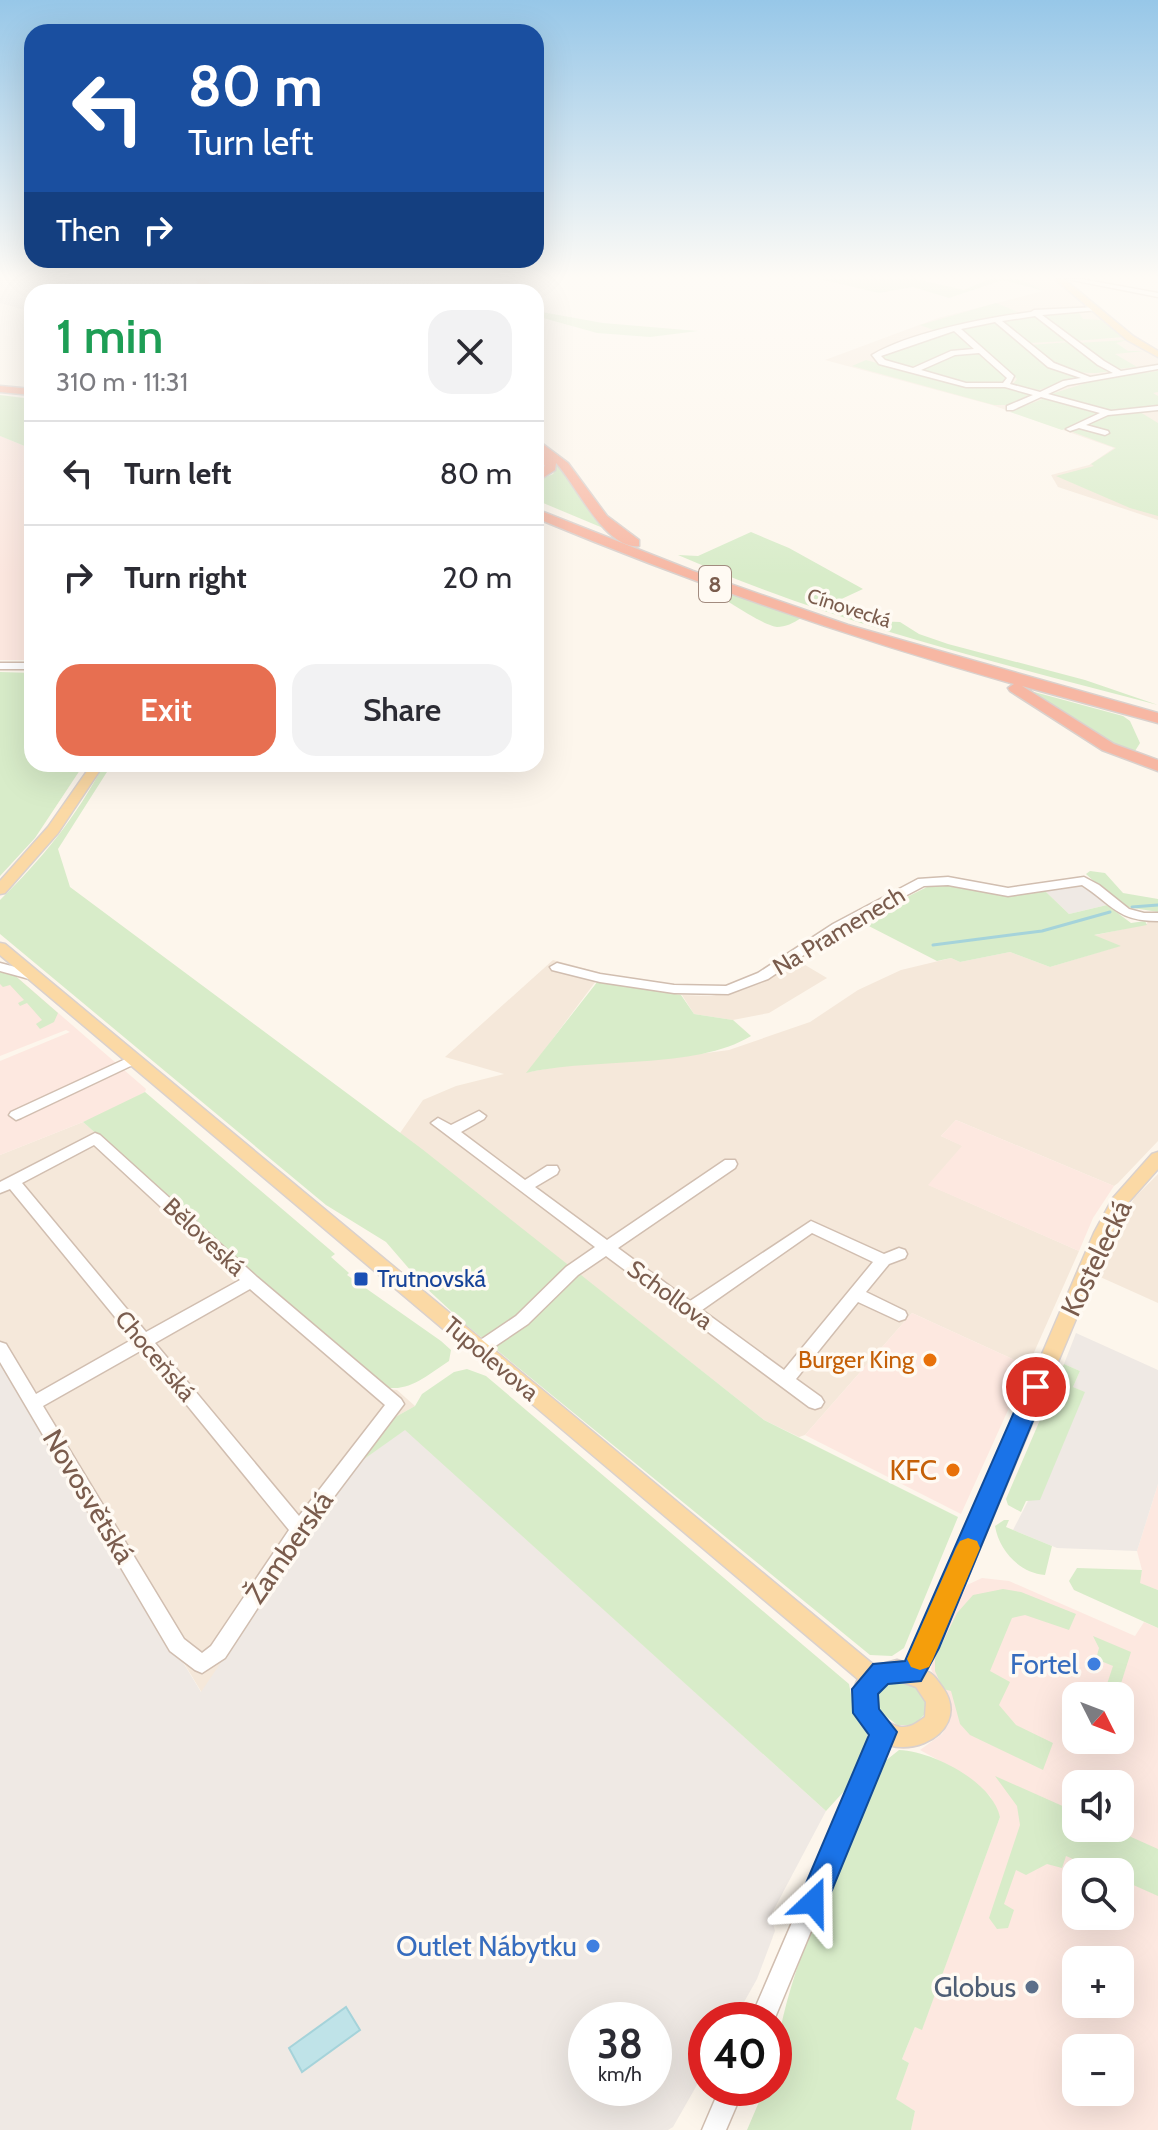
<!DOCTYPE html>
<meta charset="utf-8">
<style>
body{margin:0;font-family:Cabin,sans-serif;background:#f2f2f3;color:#2b2b33;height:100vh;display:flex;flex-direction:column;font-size:30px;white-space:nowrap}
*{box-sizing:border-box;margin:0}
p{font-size:26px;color:#7c7c81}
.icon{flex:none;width:44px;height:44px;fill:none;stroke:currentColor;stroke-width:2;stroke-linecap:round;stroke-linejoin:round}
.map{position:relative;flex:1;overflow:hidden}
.panel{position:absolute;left:24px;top:284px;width:520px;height:488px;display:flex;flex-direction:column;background:#fff;border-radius:24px;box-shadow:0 8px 32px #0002}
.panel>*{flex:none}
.banner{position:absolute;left:24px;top:24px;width:520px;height:244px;border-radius:24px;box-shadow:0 8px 32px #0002;background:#1a4fa0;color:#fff;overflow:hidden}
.needle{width:52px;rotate:132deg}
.controls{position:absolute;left:1062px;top:1682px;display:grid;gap:16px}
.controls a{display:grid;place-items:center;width:72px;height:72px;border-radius:16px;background:#fff;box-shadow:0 8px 32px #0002;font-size:40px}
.speed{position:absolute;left:568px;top:2002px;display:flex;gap:16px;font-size:40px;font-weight:700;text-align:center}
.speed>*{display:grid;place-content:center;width:104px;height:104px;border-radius:50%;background:#fff;box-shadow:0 8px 32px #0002;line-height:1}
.speed small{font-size:20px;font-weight:400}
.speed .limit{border:12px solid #d22;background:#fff;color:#111}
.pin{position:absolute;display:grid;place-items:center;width:68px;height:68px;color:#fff;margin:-34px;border:4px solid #fff;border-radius:50%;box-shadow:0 2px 8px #0007}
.me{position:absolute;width:88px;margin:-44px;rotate:23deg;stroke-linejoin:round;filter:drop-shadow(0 0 6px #0008)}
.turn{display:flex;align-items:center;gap:28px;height:168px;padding:0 32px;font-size:36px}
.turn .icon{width:104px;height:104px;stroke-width:2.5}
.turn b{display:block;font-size:56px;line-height:68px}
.then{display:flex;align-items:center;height:76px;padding:0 32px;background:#0003;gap:16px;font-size:30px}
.round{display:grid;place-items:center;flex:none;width:84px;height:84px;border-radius:24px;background:#f2f2f3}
.overview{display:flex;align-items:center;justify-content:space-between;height:136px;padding:0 32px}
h1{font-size:48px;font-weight:600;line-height:60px;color:#1e9e55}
.cta{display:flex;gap:16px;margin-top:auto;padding:16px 32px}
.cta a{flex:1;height:92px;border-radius:24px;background:#e76f51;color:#fff;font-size:32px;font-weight:600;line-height:92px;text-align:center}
.cta a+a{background:#f2f2f3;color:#2b2b33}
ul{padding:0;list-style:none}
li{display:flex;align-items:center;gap:24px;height:104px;padding:0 32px;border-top:2px solid #e1e1e2}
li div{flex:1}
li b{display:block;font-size:30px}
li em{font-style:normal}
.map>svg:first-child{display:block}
.residential{fill:#f5e8da}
.commercial{fill:#fde8e0;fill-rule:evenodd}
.industrial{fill:#efe9e4;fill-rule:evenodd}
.green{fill:#d8ecc9}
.water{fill:#bfe3e8;stroke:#a5d3da;stroke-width:2}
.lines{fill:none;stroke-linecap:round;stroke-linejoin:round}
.stream{stroke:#a5d3da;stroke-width:3}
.minor-casing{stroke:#d1beb0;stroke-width:3}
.major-casing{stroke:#dad1cd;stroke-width:3}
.highway-casing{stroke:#dad1cd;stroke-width:3}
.minor{fill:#fff;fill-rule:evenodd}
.major{fill:#fbd9a5;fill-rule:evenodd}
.highway{fill:#f7b7a3;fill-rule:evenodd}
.route{fill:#1a73e8;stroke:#114b97;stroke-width:2}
.slow{fill:#f59e0b}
.transit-dot{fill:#1a4fb4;stroke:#fffaf3;stroke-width:3}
.food-dot{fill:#e8710a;stroke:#fffaf3;stroke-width:3}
.shop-dot{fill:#3f7fe0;stroke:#fffaf3;stroke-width:3}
.service-dot{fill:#5c6f8a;stroke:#fffaf3;stroke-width:3}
.labels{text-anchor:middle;stroke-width:7;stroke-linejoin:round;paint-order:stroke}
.far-street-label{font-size:20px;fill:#7a5c4d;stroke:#fffaf3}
.shield{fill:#fffaf3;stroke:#a28b7f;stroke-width:2}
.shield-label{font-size:22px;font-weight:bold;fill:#7a5c4d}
.street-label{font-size:24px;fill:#7a5c4d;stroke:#fffaf3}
.transit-label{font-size:24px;fill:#164399;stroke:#fffaf3;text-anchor:start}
.food-label{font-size:24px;fill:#c56008;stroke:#fffaf3;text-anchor:end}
.near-street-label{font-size:28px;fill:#7a5c4d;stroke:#fffaf3}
.near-food-label{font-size:28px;fill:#c56008;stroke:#fffaf3;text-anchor:end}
.near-shop-label{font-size:28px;fill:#366cbe;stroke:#fffaf3;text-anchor:end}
.near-service-label{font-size:28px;fill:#4e5e75;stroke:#fffaf3;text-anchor:end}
</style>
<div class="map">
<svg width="1158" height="2130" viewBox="0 0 1158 2130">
<rect width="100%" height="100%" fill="#fdf6ec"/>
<g class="residential">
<polygon points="1020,279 1054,279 1123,335 1133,334 1158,350 1158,520 1058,487 1051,475 1089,465 1114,448 992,405 825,360 938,318 1043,291"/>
<polygon points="1158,912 1158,1141 1118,1183 1114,1186 956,1120 941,1136 963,1146 929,1185 1079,1251 1028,1366 912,1313 805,1435 799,1437 764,1420 400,1133 423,1100 456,1086 504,1074 445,1057 553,960 602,973 528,1072 581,1063 668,1058 729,1050 810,1022 858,990 901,970 951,958 960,962 1010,952 1050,967 1119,946 1091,936 1147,924 1149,913"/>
<polygon points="795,959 827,978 769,1013 733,1020 694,1014 682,995 711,996 743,990"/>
<polygon points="83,1122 388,1389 397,1390 415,1406 390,1420 353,1467 202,1693 0,1360 0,1155"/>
<polygon points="1158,1174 1158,1303 1098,1276 1134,1198"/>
</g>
<g class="commercial">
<polygon points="0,436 32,449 32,660 0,660"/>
<polygon points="0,970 12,973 146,1089 145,1092 103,1114 0,1155 0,1061 70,1032 66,1030 0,1056"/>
<polygon points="956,1120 1114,1186 1093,1218 1079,1251 928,1185 962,1146 941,1136"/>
<polygon points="912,1313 1028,1366 961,1514 805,1435"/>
<polygon points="1158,1484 1158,1590 1139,1583 1142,1570 1137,1551"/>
<path d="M 982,1578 L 1009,1581 L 1135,1636 L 1144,1622 L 1158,1628 L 1158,2130 L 911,2130 L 915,2111 L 895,2099 L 909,2063 L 902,2059 L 915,2027 L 922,2029 L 1000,1817 L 990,1796 L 960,1772 L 920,1750 L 942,1734 L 949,1722 L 948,1706 L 931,1669 L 935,1648 L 967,1585 ZM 1076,1696 L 1120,1696 L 1120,1740 L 1076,1740 ZM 1076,1784 L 1120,1784 L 1120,1828 L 1076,1828 ZM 1076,1872 L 1120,1872 L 1120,1916 L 1076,1916 ZM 1076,1960 L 1120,1960 L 1120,2004 L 1076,2004 ZM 1076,2048 L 1120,2048 L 1120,2092 L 1076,2092 Z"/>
</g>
<g class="industrial">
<polygon points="0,279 181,279 185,292 32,292 32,312 0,303 0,290 4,289 0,287"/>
<polygon points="442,279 418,292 336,292 304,280"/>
<polygon points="1081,884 1107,905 1069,914 1045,891"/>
<polygon points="1076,1333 1158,1370 1158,1484 1137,1551 1057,1548 1013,1530 1084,1392 1073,1387 1080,1371 1064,1364"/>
<path d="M 0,1360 L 201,1692 L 353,1467 L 405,1429 L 826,1811 L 771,1915 L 775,1931 L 757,1979 L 734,2020 L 706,2020 L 706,2069 L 673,2127 L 668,2130 L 0,2130 ZM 586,2020 L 654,2020 L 654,2088 L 586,2088 Z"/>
</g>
<g class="green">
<polygon points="819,279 916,279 964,290 989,279 1020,279 1044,291 1003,280 949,298 913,287 879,293"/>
<polygon points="996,303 1018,312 939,332 920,325"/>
<polygon points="536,311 603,323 698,331 650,337 597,333 536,316"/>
<polygon points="1091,311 1079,313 1083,319 1101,320 1123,337 1075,341 1040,313"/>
<polygon points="1032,314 1068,341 1028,343 1000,320"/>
<polygon points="993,322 1048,365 1078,377 1039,390 1012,385 1017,379 960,330"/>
<path d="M 953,332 L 975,350 C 942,353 910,381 879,356 Z"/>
<polygon points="1127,340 1116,343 1128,351 1144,351 1115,354 1137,367 1119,369 1078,343"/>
<path d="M 1070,342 L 1110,371 C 1076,378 1056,366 1030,345 Z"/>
<path d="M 977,353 L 1009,379 C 987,395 944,377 920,370 L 958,354 Z"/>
<polygon points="866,360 968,388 1003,387 1029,395 1007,405 994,405 852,366"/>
<polygon points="1158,371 1158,392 1153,393 1158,396 1158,406 1112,411 1051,394 1099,379"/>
<polygon points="0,395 32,399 32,449 0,436"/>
<polygon points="1045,398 1099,412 1062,430 1010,412"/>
<polygon points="1140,412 1158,423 1158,516 1130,508 1056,476 1094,466 1091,464 1116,448 1070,431 1082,428 1106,434 1087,424 1107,415"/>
<path d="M 558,465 C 577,484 583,509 603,528 L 536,500 L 536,481 L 553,474 Z"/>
<path d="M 751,532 L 789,548 L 863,589 L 835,602 L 836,608 L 872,621 L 900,622 L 919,634 L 948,644 L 1085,680 L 1158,705 C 997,663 831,622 678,555 L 698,556 Z"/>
<path d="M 704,583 L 801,618 C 794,623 785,627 777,627 C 764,626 714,594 704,583 Z"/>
<polygon points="0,672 32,673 32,764 84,764 35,838 0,876"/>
<polygon points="1027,690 1123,716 1130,721 1140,743 1135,751 1139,757 1086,730"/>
<path d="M 104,764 L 112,764 L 58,849 L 70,887 L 422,1149 L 764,1420 L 958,1517 L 904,1648 L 892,1656 L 870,1655 L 465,1324 L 424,1286 L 386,1242 L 326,1205 L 0,934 L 0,900 C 42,859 77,816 104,764 Z"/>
<polygon points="1090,871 1105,873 1123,893 1158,899 1158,912 1121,906 1086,874"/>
<polygon points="935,883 999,895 1045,891 1069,914 1107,905 1131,923 1145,921 1147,925 1094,935 1121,946 1050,967 1010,952 960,962 951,958 937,961 859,921"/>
<polygon points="0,970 12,973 58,1013 54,1022 40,1029 36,1024 42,1020 27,1003 20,1006 18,1003 24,1000 10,985 3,987 0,984"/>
<path d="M 598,981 L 681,995 L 694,1014 L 733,1020 L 751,1036 C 695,1070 594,1057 526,1073 Z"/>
<path d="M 145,1092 L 335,1254 L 331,1257 L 349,1273 L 347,1275 L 441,1341 L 451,1350 L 449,1361 C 427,1375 406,1396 379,1385 L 83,1122 Z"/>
<polygon points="1064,1364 1080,1371 1073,1387 1085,1392 1040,1500 1026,1501 1021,1512 1008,1505 1006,1499"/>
<polygon points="467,1369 486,1376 849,1684 855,1716 867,1733 867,1751 864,1751 847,1788 826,1811 405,1430 353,1467 390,1420 415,1406 422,1394 454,1372"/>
<path d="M 1004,1520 L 1009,1520 L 1006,1527 L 1052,1546 L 1045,1575 C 1020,1573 999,1551 995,1526 Z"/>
<polygon points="1077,1568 1142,1570 1140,1583 1158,1590 1158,1628 1074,1590 1069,1581"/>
<polygon points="1003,1589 1021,1592 1076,1614 1069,1630 1025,1615 1012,1618 990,1671 1010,1682 999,1705 1016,1725 1053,1743 1043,1770 970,1735 960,1724 951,1691 943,1689 935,1671 935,1658 957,1613 973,1595"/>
<polygon points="1093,1636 1131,1652 1117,1696 1103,1696 1113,1666 1096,1659 1099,1648"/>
<path d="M 900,1679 C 917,1686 930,1695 925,1714 L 914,1725 L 897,1725 L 877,1709 L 875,1694 L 884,1682 Z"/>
<path d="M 899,1750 C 932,1751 992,1781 1000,1817 L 922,2030 L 915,2027 L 902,2059 L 909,2063 L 896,2099 L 915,2111 L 911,2130 L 747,2130 L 765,2088 L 774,2088 C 774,1985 844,1858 884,1762 Z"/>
<polygon points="995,1776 1076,1812 1076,1828 1111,1828 1158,1849 1158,1896 1120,1879 1120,1872 1104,1872 1066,1856 1062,1868 1047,1864 1026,1875 1016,1870 1004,1904 1014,1910 1008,1928 997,1929 989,1918 1020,1825 1017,1806"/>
</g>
<polygon class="water" points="346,2007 360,2030 302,2072 289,2048"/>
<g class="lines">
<g class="stream">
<polyline points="1132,907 1158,905"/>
<polyline points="933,945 1042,931 1110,912"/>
</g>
<defs>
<g id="minor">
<polygon points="1067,279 1081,279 1158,293 1158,297"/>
<path d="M 1097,307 L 1099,310 L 1042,315 L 1104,361 L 1121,371 L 1158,365 L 1158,369 L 1068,385 L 1048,394 L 1111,411 L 1158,406 L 1158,410 L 1108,415 L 1086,425 L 1108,431 L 1109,433 L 1105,435 L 1079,428 L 1070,431 L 1066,429 L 1100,413 L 1041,397 L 1013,410 L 1007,410 L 1007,406 L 1033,395 L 1005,387 L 966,387 L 879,364 L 872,355 C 911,332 986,318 1031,312 L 1034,310 ZM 1035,316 L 1098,365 L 1113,373 L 1090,377 L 1054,363 L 1002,321 ZM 995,322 L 1048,367 L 1081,378 L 1063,381 L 1040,392 L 1010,384 L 1014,376 L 961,329 ZM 954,331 L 974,349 L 951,351 L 913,368 L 885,360 L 881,356 ZM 979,353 L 1007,378 L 1003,383 L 966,383 L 921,370 L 955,355 Z"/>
<rect x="0" y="663" width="32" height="6"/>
<path d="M 948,877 L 1008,888 L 1084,877 L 1099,885 L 1129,909 L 1144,913 L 1158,913 L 1158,921 C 1117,921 1113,905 1082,885 L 1008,896 L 948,885 L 924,886 L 841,930 L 768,979 L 728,994 L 674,993 L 600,982 L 552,970 L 550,967 L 557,963 L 600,974 L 674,985 L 726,986 L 758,973 L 833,924 L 918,879 Z"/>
<polygon points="0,963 38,973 40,976 33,980 0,971"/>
<polygon points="132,1056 137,1057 139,1060 137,1063 21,1118 16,1120 9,1115 11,1112"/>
<path d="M 479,1111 L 486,1116 L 484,1119 L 461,1132 L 525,1180 L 547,1166 L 557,1166 L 559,1170 L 557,1174 L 535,1187 L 607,1240 L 725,1160 L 735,1160 L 737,1164 L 735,1168 L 618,1248 L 690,1301 L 811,1221 L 884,1254 L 899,1248 L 905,1250 L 907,1254 L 905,1258 L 889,1264 L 866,1292 L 905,1311 L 907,1315 L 905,1319 L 899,1321 L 858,1302 L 796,1379 L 821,1397 L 824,1402 L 821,1407 L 815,1409 L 809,1407 L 606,1256 L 578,1275 L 528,1324 L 485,1353 L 479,1355 L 473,1353 L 471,1349 L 473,1345 L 516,1316 L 566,1267 L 595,1247 L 431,1123 L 438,1118 L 451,1125 ZM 812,1233 L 873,1262 L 784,1370 L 702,1310 Z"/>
<path d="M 95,1133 L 100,1135 L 257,1277 L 401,1399 L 404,1404 L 306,1534 L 225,1658 L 202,1673 L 195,1670 L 170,1651 L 0,1362 L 0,1342 L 6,1344 L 36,1394 L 133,1339 L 10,1189 L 0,1193 L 0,1182 ZM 94,1145 L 240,1280 L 146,1332 L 22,1183 ZM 250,1289 L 385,1405 L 299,1516 L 155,1343 ZM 142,1350 L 289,1530 L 211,1646 L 202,1653 L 184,1639 L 43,1406 Z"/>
<polygon points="884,1723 891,1725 894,1732 774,2020 750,2020 874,1732 877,1725"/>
<polygon points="720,2088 744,2088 726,2130 702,2130"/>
</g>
<g id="major">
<polygon points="1055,279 1064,279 1133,336 1158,351 1158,357 1127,340"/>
<polygon points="92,764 104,764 58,833 5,893 0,894 0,881 48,827"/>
<path d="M 0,943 L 5,944 L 875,1666 L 897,1660 L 906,1663 L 918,1643 L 1094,1233 L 1113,1198 L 1152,1154 L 1158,1152 L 1158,1169 L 1126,1205 L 1112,1233 L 938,1648 L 926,1671 C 934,1674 937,1680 943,1688 C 977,1737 886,1775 860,1720 C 854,1706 850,1694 858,1679 L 0,955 ZM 897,1680 L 916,1687 L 926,1702 L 925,1717 C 918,1722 911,1728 901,1727 C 880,1725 859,1690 897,1680 Z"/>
</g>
<g id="highway">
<polygon points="196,279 206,279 215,292 205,292"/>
<polygon points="259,281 299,289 304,292 259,287 219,292"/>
<polygon points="0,386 32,389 32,395 0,392"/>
<path d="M 536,439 L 568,463 L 607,516 L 639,540 L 639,546 C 605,550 576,484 556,463 L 555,470 L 536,482 L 536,472 L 545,466 L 536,456 Z"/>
<path d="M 536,509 L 693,571 L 848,625 L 1158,713 L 1158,723 L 1022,686 L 1114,744 L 1158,760 L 1158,771 L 1102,750 L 1010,691 L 1008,688 L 1014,684 C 851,638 692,583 536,518 Z"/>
</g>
</defs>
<use href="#minor" class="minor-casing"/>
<use href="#major" class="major-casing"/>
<use href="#highway" class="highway-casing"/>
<use href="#minor" class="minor"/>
<use href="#major" class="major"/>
<use href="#highway" class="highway"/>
</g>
<linearGradient id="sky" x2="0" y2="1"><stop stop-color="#97c7e8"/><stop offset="0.48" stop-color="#fefbf6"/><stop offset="1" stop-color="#fefbf6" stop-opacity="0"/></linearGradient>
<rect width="1158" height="577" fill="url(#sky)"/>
<polygon class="route" points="1036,1378 1047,1387 939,1648 921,1681 888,1684 878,1694 879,1709 897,1732 823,1912 813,1916 803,1912 798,1902 869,1735 853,1713 852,1689 873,1664 905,1661 1025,1387"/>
<polygon class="slow" points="968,1538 977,1541 980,1548 933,1659 929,1667 920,1670 911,1667 907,1659 956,1548 960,1541"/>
<rect class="transit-dot" x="353" y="1271" width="16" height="16" rx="4"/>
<g class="food-dot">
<circle cx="930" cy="1360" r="8"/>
<circle cx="953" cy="1470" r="8"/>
</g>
<g class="shop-dot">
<circle cx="1094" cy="1664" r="8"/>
<circle cx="593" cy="1946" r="8"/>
</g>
<circle class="service-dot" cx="1032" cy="1987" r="8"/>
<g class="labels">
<g class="far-street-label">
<text transform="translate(849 608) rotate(18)" y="7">Cínovecká</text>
</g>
<rect class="shield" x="699" y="566" width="32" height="36" rx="6"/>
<g class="shield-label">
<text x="715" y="592">8</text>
</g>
<g class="street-label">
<text transform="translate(839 931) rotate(-31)" y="8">Na Pramenech</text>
<text transform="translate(204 1237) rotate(43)" y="8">Běloveská</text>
<text transform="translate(670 1295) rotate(36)" y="8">Schollova</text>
<text transform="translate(155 1356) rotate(50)" y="8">Choceňská</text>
<text transform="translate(491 1359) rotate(40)" y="8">Tupolevova</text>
</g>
<g class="transit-label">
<text x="377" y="1287">Trutnovská</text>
</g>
<g class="food-label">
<text x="914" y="1368">Burger King</text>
</g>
<g class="near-street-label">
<text transform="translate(1096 1258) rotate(-64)" y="10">Kostelecká</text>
<text transform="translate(89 1496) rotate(59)" y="10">Novosvětská</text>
<text transform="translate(289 1547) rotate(-55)" y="10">Žamberská</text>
</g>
<g class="near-food-label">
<text x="937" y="1480">KFC</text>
</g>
<g class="near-shop-label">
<text x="1078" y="1674">Fortel</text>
<text x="577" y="1956">Outlet Nábytku</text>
</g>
<g class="near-service-label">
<text x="1016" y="1997">Globus</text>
</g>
</g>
</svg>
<div class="controls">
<a><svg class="needle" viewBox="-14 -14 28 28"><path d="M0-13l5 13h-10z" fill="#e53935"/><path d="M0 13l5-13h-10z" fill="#7c7c81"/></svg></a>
<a><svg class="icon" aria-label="sound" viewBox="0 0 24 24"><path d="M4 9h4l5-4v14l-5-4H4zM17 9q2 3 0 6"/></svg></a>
<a><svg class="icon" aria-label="search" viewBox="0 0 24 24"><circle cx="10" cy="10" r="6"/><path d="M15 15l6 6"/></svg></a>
<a>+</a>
<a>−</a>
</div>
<div class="speed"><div>38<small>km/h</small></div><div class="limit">40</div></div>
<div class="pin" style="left:1036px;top:1387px;background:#d93025"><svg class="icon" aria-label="arrive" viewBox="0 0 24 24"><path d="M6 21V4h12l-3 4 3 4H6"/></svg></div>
<svg class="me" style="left:813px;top:1902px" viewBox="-20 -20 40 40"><path d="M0-17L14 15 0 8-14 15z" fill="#1a73e8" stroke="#fff" stroke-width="4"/></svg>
<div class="banner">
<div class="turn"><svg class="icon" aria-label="left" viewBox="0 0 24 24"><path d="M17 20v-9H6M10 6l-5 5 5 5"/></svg><div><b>80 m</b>Turn left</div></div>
<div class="then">Then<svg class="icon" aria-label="right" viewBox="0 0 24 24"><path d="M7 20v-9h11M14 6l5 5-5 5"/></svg></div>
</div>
<section class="panel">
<div class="overview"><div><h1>1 min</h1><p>310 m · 11:31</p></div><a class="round"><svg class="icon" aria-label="close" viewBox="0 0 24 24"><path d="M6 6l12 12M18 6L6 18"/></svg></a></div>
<ul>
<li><svg class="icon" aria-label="left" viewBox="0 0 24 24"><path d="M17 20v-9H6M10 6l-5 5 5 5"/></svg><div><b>Turn left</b></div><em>80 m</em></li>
<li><svg class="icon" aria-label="right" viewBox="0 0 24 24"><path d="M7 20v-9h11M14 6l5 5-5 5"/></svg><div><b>Turn right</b></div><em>20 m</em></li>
</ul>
<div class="cta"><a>Exit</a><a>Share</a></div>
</section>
</div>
